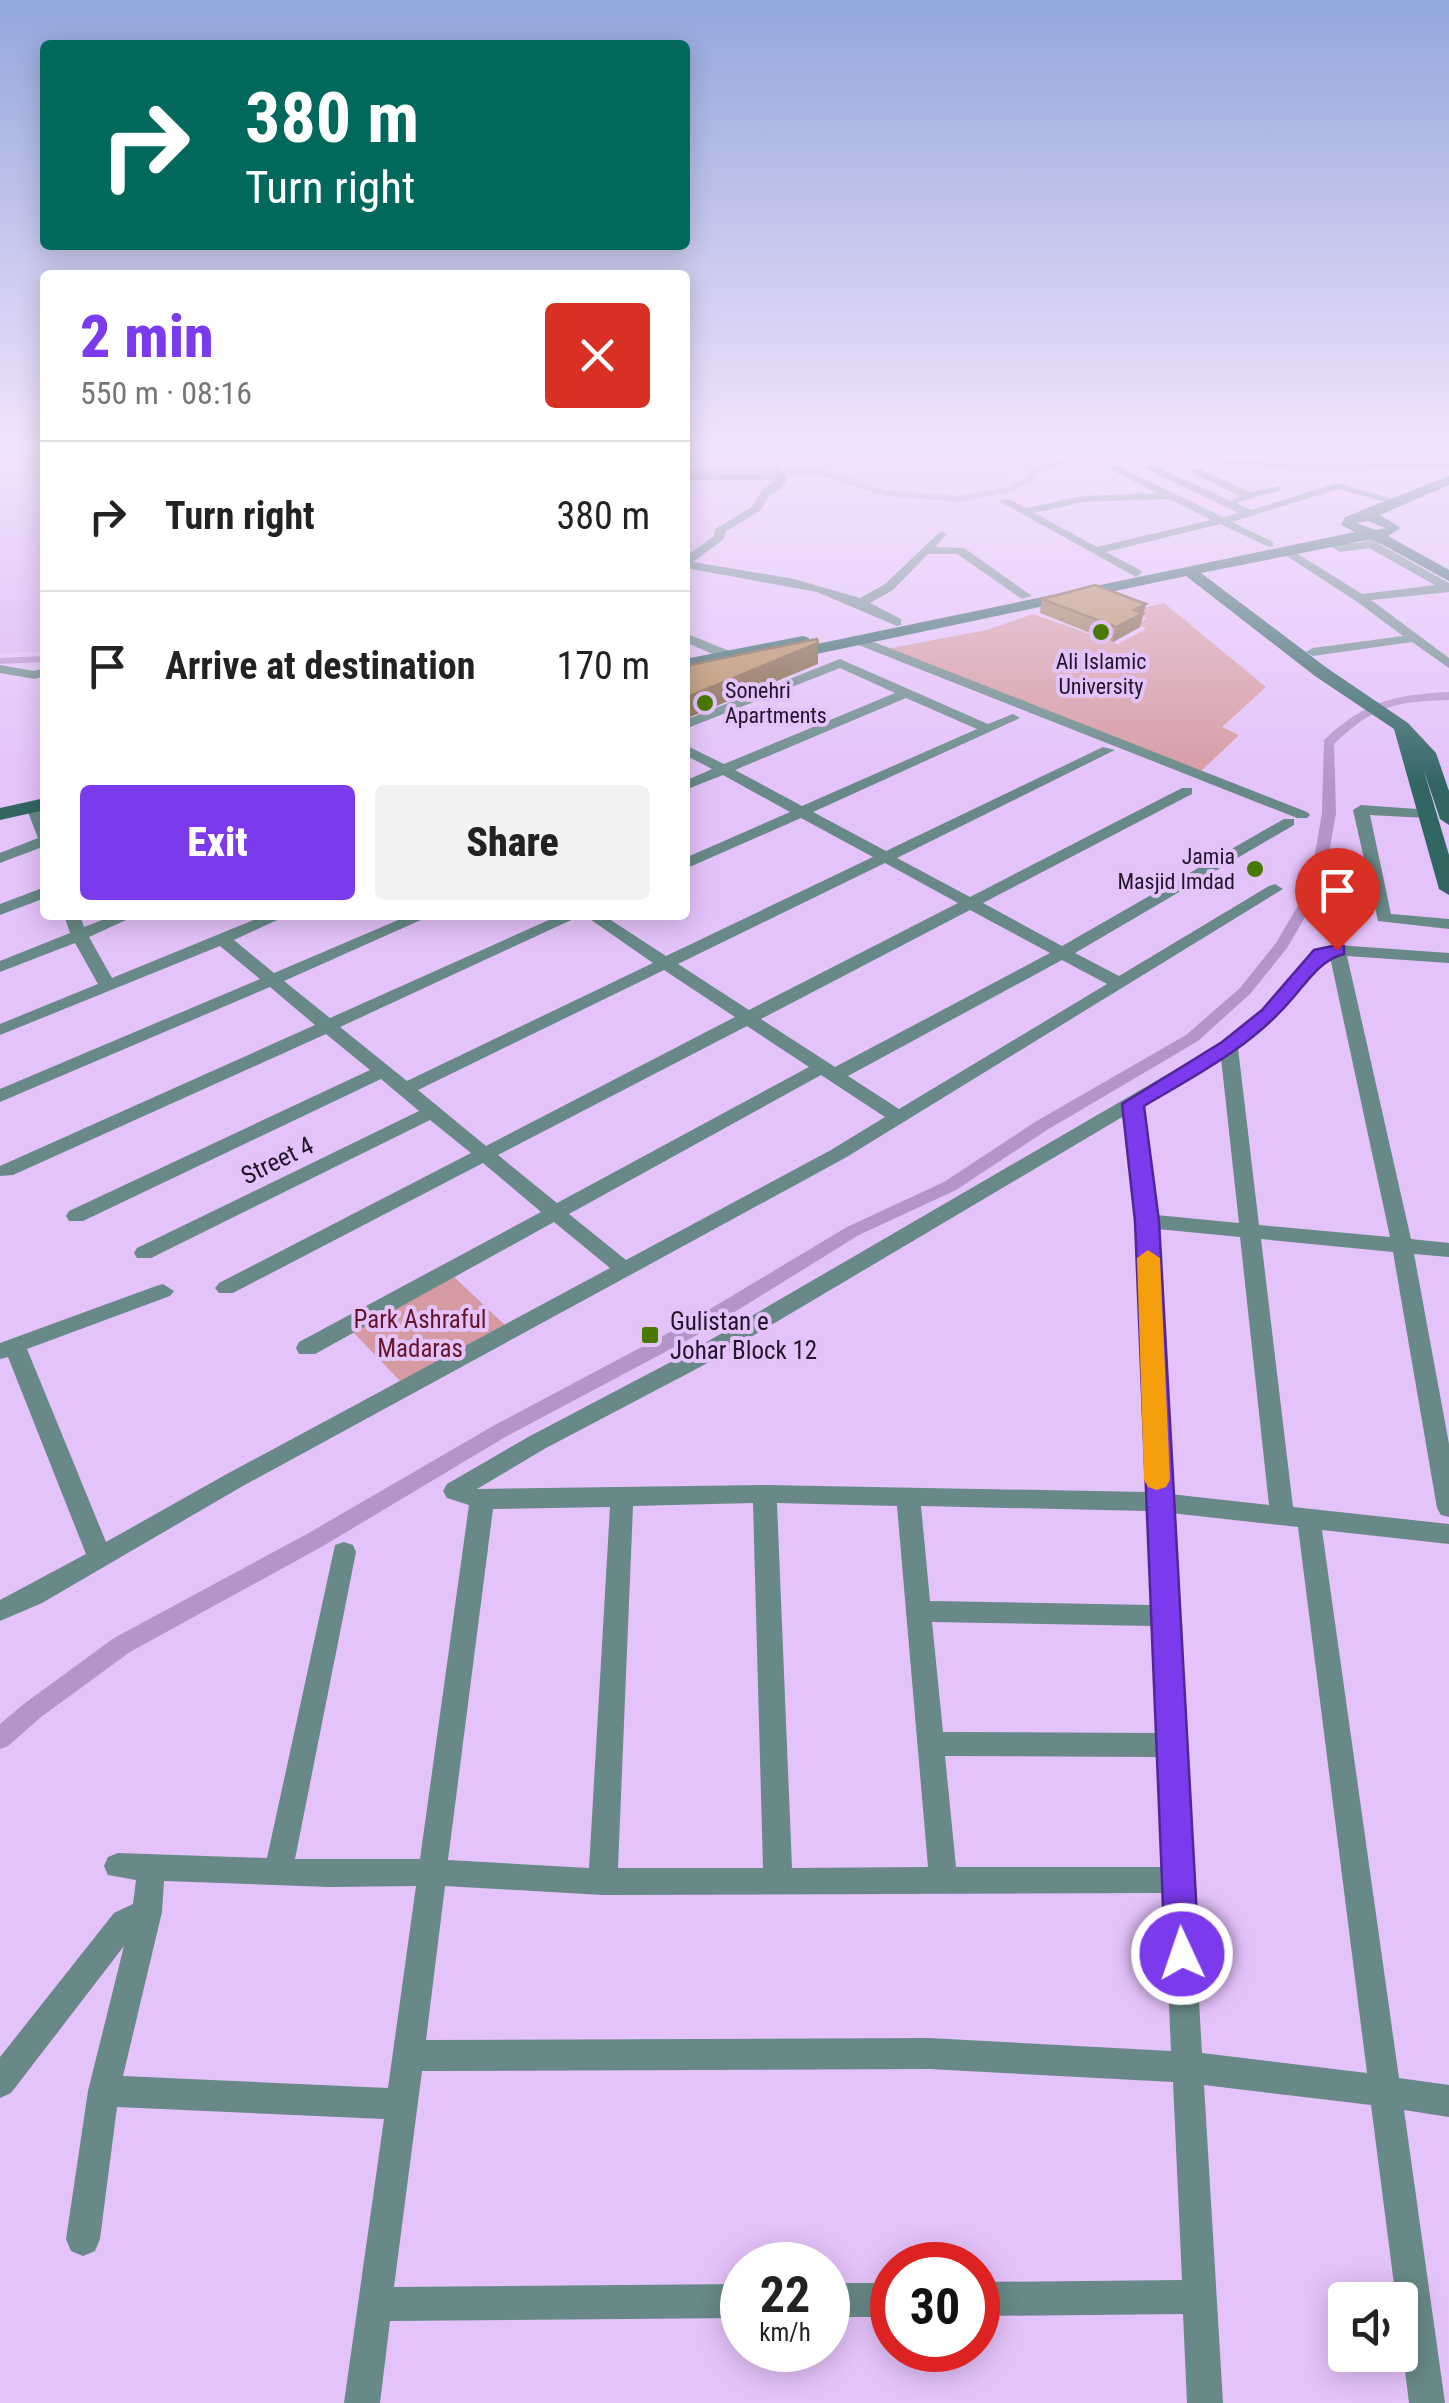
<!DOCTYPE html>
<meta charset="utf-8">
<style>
body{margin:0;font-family:"Roboto Condensed",sans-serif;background:#f2f2f2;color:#222;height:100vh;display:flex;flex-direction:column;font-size:38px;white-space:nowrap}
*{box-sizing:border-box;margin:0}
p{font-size:32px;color:#767676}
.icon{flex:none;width:55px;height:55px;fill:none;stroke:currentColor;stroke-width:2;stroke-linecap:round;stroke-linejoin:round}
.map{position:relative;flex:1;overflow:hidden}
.details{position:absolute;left:40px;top:270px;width:650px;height:650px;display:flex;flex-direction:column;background:#fff;border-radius:10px;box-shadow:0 5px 25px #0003}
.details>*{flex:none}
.banner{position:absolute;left:40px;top:40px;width:650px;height:210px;border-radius:10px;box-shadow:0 5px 25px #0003;background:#00695c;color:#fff;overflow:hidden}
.buttons{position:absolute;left:1328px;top:2282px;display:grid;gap:20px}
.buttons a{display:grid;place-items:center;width:90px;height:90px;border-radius:10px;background:#fff;box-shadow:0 5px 25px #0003;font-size:50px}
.speed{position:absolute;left:720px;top:2242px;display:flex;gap:20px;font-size:50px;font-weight:700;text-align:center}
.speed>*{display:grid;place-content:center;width:130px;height:130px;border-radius:50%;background:#fff;box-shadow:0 5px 25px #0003;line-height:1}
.speed small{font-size:25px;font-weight:400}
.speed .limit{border:15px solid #d22;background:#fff;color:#111}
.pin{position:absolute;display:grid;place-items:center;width:85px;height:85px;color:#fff;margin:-102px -42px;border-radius:50% 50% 50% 0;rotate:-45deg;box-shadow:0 0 10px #0007}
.pin .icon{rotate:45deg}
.me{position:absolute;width:110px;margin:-55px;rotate:357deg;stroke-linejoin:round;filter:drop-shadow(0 0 8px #0008)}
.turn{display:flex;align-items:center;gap:35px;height:210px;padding:0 40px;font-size:45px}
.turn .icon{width:130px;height:130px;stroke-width:2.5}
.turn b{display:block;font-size:70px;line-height:85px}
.round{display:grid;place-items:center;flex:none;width:105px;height:105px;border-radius:10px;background:#f2f2f2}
.head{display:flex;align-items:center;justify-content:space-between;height:170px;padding:0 40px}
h1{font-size:60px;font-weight:800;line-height:75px;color:#7c3aed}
.cta{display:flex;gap:20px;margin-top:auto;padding:20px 40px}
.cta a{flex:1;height:115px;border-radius:10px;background:#7c3aed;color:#fff;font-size:40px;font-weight:800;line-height:115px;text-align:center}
.cta a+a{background:#f2f2f2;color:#222}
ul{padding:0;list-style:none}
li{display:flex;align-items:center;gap:30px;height:150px;padding:0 40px;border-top:2px solid #e0e0e0}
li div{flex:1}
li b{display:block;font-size:38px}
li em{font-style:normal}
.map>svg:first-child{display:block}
.built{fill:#d8b4f1}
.green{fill:#d69ba2}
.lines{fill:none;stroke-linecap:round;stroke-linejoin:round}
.canal{fill:#b594ca;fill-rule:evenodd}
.street{fill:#688987;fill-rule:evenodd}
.secondary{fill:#316663;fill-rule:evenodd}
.wall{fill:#9b784d}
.shaded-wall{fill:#7e613e}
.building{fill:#b48b59;stroke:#7e613e;stroke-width:2.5}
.route{fill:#7c3aed;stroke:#51269a;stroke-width:2.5}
.slow{fill:#f59e0b}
.poi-dot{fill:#497900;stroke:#e4c2fa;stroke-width:4}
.labels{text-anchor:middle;stroke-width:8;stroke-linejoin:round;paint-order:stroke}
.far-poi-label{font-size:22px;fill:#221529;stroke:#e4c2fa}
.street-label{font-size:25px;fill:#221529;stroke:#e4c2fa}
.park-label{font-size:25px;fill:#661429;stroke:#e4c2fa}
.poi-label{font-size:25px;fill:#221529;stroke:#e4c2fa;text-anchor:start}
</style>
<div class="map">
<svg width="1449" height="2403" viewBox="0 0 1449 2403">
<rect width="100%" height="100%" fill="#e4c2fa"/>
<g class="built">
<polygon points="0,449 45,449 45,652 0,653"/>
<polygon points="685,449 1091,449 964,487 933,490 865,483 812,470 685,469"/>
<polygon points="1098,449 1449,449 1449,459 1330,463"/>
</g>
<g class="green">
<polygon points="1164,603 1266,687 1222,727 1239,735 1199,773 886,649 987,630 1033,614 1118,644 1146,629 1139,624 1147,618 1131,611"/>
<polygon points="451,1274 508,1328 404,1385 349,1328"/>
</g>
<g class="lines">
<g class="canal">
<polygon points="1119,449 1298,464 1449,462 1449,468 1298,470 1120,455 1095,457 1036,472 1033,482 1018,487 1015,491 959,502 885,496 819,475 737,472 685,475 685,469 737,466 820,469 886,490 959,496 1008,487 1011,483 1026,478 1029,468 1095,451"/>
<polygon points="45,656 45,662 0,664 0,658"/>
<path d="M 1449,692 L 1449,700 C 1394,702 1375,705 1334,744 L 1336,813 L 1328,859 L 1314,902 L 1287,948 L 1250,994 L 1198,1041 L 1047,1130 L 956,1190 L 859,1235 L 699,1334 L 507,1436 L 323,1546 L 130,1652 L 41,1717 L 8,1746 L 0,1749 L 0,1724 L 25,1703 L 114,1638 L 307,1534 L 493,1426 L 685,1324 L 847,1227 L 944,1182 L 1035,1122 L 1186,1035 L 1240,988 L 1276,943 L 1300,902 L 1314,859 L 1322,813 L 1324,740 C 1366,701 1393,695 1449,692 Z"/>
</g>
<g class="street">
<path d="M 1150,464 L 1231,501 L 1239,496 L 1192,473 L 1192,469 L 1200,469 L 1250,492 L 1281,486 L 1281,490 L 1236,503 L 1251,510 L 1338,483 L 1402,502 L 1396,505 L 1338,489 L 1232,522 L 1273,542 L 1273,546 L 1269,547 L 1220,524 L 1106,552 L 1140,570 L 1142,573 L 1136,577 L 999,501 L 1009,499 L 1026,508 L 1083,496 L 1157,493 L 1111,470 L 1110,468 L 1115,465 L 1223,517 L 1239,513 L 1146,469 L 1146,465 ZM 1169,499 L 1211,520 L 1097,547 L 1034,513 L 1083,502 Z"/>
<polygon points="777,467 788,477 781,489 770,494 760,511 725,532 724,539 693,562 794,579 860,598 885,584 941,531 947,534 935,547 964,548 1032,596 1022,599 957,554 928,554 893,590 870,603 901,619 901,625 897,626 817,592 685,568 685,557 714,536 715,529 752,507 762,490 776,480 685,480 685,474 774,474 772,470"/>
<path d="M 1376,536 L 1386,538 L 1379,544 L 1449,583 L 1449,592 L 1371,600 L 1449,658 L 1449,668 L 1412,642 L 1313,656 L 1306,652 L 1313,648 L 1403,636 L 1356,601 L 1282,553 L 1282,549 L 1290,549 L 1362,594 L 1435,585 L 1369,548 L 1340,552 L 1322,542 L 1328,539 C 1344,544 1360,546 1376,536 Z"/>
<polygon points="685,633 732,652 734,655 722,658 685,642"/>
<polygon points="861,637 1307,812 1310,815 1307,818 1297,818 856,644 855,641"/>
<path d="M 840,659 L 988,724 L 1013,714 L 1020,718 L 813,812 L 886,851 L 1103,747 L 1115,750 L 897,858 L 970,897 L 1182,788 L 1192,788 L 1192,794 L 983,903 L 1062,946 L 1284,819 L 1294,819 L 1294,825 L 1075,953 L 1119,976 L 1269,886 L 1275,884 L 1283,889 L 845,1158 L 241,1487 L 42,1603 L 0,1621 L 0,1600 L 86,1554 L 8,1357 L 0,1359 L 0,1343 L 156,1286 L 163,1284 L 174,1291 L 170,1296 L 27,1349 L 106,1542 L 225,1475 L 610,1268 L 554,1222 L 315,1354 L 299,1354 L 296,1348 L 299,1342 L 541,1212 L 483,1163 L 233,1293 L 219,1293 L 215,1288 L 219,1283 L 471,1153 L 430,1120 L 151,1258 L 137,1258 L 134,1253 L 137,1248 L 419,1111 L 381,1079 L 83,1221 L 69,1221 L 66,1216 L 69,1211 L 370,1070 L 326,1034 L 13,1175 L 0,1176 L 0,1166 L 315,1025 L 270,987 L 0,1102 L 0,1089 L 260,979 L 220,946 L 0,1035 L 0,1024 L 98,984 L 75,943 L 0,972 L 0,961 L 70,933 L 64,915 L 80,915 L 84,927 L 115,915 L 137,915 L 89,937 L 112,978 L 266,915 L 288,915 L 234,940 L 274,973 L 410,915 L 432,915 L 284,981 L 330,1018 L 560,915 L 582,915 L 340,1027 L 407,1081 L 653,963 L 584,915 L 603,915 L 666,956 L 873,857 L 801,818 L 685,869 L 685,858 L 790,812 L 723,775 L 685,790 L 685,781 L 712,769 L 685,755 L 685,745 L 724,764 L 895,693 L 840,668 L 685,729 L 685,720 ZM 906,698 L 977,729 L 802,806 L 735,770 ZM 885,863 L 958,903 L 749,1010 L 678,964 ZM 970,910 L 1050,953 L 835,1067 L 761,1019 ZM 1062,960 L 1107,984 L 899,1109 L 848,1076 ZM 664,970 L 735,1017 L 486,1146 L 418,1090 ZM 747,1026 L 809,1067 L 557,1203 L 498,1155 ZM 821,1075 L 885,1117 L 831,1150 L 626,1260 L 569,1214 Z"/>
<polygon points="0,665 34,671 45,668 45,676 35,679 0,673"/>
<polygon points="33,803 38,804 45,818 45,846 0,863 0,853 38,838 26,807"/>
<polygon points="1361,805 1431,810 1434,813 1426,818 1370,815 1391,914 1449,919 1449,929 1378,921 1353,810"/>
<polygon points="45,887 45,898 0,915 0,904"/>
<path d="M 1337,945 L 1449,953 L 1449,963 L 1347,956 L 1411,1239 L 1449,1243 L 1449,1257 L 1414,1254 L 1449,1444 L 1449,1517 L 1441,1515 L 1437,1508 L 1393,1252 L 1261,1239 L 1293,1507 L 1449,1524 L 1449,1544 L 1322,1530 L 1399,2078 L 1449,2085 L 1449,2117 L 1404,2110 L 1445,2403 L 1409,2403 L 1400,2329 L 1400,2300 L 1396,2300 L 1371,2105 L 1204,2085 L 1223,2403 L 1187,2403 L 1183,2314 L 978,2316 L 978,2282 L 1182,2280 L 1173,2082 L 929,2069 L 422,2071 L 394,2287 L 742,2284 L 742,2318 L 390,2321 L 380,2403 L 344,2403 L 384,2119 L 117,2107 L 100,2239 L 95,2251 L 83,2256 L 71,2251 L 66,2239 L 88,2091 L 124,1946 L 11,2093 L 0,2098 L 0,2057 L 114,1913 L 133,1904 L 136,1880 L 108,1875 L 104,1866 L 108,1857 L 118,1853 L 267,1858 L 335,1545 L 344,1542 L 353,1545 L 356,1552 L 295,1859 L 420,1859 L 469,1505 L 447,1498 L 443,1491 L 447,1484 L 530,1436 L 686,1354 L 1223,1042 L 1263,1010 L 1315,950 ZM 1330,957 L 1390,1237 L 1259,1225 L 1238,1048 L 1275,1018 ZM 1221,1058 L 1239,1223 L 1156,1215 L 1142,1105 ZM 1124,1116 L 1137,1221 L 1146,1492 L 765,1485 L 477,1489 L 546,1448 L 702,1366 ZM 1157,1229 L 1240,1237 L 1269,1505 L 1170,1494 ZM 753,1503 L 763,1868 L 618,1868 L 633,1506 ZM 777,1503 L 897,1506 L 928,1867 L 792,1868 ZM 921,1506 L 1147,1511 L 1151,1605 L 930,1601 ZM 610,1507 L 589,1868 L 448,1860 L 493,1509 ZM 1171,1513 L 1298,1527 L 1367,2073 L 1202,2053 ZM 932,1622 L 1152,1626 L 1157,1733 L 943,1732 ZM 945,1756 L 1158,1757 L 1163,1867 L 956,1867 ZM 164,1881 L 329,1887 L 416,1886 L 388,2088 L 123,2076 L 162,1912 ZM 445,1886 L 603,1895 L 1164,1893 L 1171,2051 L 929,2038 L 426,2040 Z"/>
<rect x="828" y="2283" width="64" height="34"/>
</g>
<g class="secondary">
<path d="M 1449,476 L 1449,485 L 1380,515 L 1401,528 L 1388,536 L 1449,570 L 1449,581 L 1372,539 L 1201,573 L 1327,668 L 1408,723 L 1436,753 L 1449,791 L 1449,825 L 1440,819 L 1423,768 L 1449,855 L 1449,895 L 1439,889 L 1394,729 L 1315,676 L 1186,576 L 788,660 L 780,655 L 788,650 L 1355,532 L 1341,525 L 1345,517 ZM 1368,521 L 1385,528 L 1376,530 L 1356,523 Z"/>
<polygon points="803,636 809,638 809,644 685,669 685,659"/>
<polygon points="45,798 45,810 0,820 0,808"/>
</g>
</g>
<polygon class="wall" points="1042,599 1144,618 1142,619 1140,627 1113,642 1040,613"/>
<g class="shaded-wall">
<polygon points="1146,604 1140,627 1113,642 1116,627 1134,610"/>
<polygon points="818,643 818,664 685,719 685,698"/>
</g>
<g class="building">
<polygon points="1095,585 1146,604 1134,610 1143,613 1116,627 1042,599"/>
<polygon points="817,639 818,643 685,698 685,666"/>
</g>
<linearGradient id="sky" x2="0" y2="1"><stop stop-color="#93a7dc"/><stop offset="0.57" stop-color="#f3e4fd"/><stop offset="1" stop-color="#f3e4fd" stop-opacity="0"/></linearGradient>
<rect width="1449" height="786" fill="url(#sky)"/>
<path class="route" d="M 1337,945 L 1344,946 L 1344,954 C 1320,960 1307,982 1291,1000 C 1251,1047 1196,1075 1144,1106 L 1159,1221 L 1199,1954 L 1194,1966 L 1182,1971 L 1170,1966 L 1165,1954 L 1135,1221 L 1122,1104 L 1222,1042 L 1262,1010 L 1314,950 Z"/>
<polygon class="slow" points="1148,1250 1160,1258 1170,1480 1166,1487 1157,1490 1148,1487 1144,1480 1137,1258"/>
<g class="poi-dot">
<circle cx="1101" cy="632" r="10"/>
<circle cx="705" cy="703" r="10"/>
<circle cx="1255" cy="869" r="10"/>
<rect x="640" y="1325" width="20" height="20" rx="5"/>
</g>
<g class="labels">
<g class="far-poi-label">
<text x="1101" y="669">Ali Islamic<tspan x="1101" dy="25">University</tspan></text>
<text x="725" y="698" text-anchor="start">Sonehri<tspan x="725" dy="25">Apartments</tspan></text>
<text x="1235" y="864" text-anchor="end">Jamia<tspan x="1235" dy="25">Masjid Imdad</tspan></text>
</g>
<g class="street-label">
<text transform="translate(277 1160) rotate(-26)" y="9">Street 4</text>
</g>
<g class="park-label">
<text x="420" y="1328">Park Ashraful<tspan x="420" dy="29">Madaras</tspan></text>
</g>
<g class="poi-label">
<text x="670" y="1330">Gulistan e<tspan x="670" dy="29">Johar Block 12</tspan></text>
</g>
</g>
</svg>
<div class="buttons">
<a><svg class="icon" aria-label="sound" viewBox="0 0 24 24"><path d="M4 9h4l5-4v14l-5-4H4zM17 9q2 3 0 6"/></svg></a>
</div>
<div class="speed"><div>22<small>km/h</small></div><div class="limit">30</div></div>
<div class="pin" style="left:1337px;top:950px;background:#d93025"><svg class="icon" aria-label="arrive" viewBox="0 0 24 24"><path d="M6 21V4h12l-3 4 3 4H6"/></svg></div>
<svg class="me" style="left:1182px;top:1954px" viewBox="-20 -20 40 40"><circle r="17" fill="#7c3aed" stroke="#fff" stroke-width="3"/><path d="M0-11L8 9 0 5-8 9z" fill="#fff"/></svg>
<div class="banner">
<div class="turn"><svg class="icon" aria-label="right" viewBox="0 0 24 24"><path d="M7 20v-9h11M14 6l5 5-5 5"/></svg><div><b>380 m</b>Turn right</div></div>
</div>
<section class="details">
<div class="head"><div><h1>2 min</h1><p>550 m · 08:16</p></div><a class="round" style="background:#d93025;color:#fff"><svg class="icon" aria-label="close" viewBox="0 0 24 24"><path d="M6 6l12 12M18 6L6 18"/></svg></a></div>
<ul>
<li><svg class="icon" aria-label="right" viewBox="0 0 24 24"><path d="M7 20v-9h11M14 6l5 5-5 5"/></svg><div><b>Turn right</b></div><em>380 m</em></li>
<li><svg class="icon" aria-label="arrive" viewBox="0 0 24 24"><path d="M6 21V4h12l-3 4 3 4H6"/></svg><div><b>Arrive at destination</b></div><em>170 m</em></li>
</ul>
<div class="cta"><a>Exit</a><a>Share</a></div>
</section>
</div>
